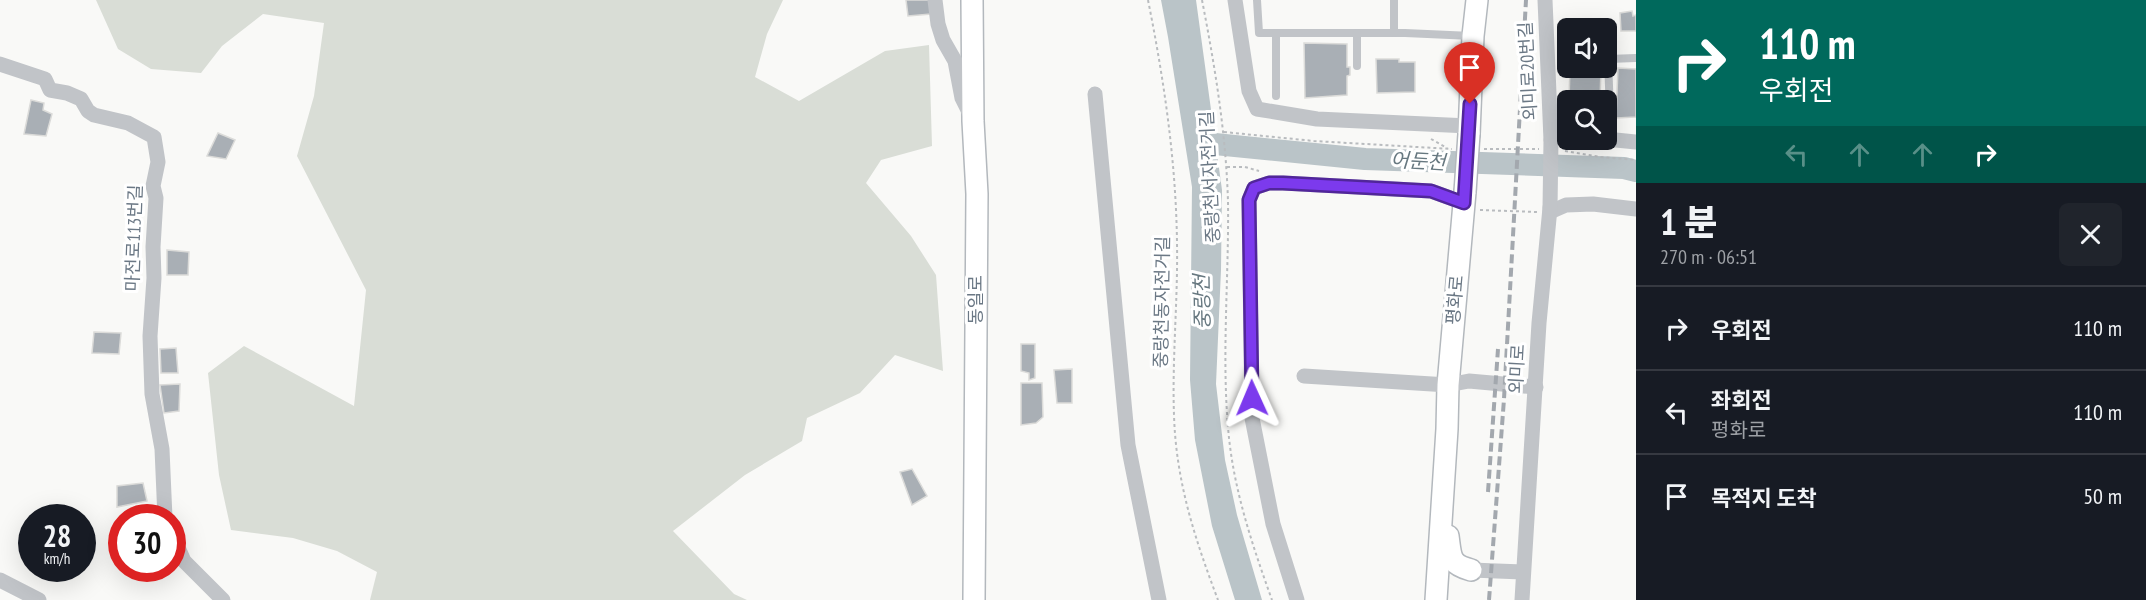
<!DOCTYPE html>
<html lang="ko">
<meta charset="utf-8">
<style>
body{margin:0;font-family:"PT Sans Narrow","Noto Sans KR",sans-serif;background:#20242c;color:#f1f3f6;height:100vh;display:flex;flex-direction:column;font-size:22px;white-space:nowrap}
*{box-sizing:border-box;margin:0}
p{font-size:20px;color:#9ea1a6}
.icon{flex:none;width:33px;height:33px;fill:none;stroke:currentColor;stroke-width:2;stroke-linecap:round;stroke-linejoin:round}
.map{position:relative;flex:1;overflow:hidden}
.drawer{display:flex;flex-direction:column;background:#171b24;width:510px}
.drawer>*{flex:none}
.top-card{background:#00695c;color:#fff;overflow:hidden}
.fabs{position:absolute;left:1557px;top:18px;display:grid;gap:12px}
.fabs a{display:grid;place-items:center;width:60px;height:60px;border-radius:9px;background:#171b24;box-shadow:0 6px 24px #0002;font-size:30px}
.speed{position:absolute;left:18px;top:504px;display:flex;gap:12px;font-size:30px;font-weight:700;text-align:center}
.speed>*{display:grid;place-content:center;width:78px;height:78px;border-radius:50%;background:#171b24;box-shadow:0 6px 24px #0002;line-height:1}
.speed small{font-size:15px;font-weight:400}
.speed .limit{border:9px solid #d22;background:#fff;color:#111}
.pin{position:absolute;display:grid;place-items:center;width:51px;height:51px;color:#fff;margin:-62px -26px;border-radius:50% 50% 50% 0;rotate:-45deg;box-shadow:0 0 6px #0007}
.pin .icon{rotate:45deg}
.me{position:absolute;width:66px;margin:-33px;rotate:359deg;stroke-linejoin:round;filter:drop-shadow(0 0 4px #0008)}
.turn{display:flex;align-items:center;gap:21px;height:126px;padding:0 24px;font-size:27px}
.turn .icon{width:78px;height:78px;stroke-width:2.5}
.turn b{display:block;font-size:42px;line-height:51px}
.lanes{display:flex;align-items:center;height:57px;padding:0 24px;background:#0003;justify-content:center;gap:30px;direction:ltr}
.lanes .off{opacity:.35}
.round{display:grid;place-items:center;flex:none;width:63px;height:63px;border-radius:9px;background:#20242c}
.overview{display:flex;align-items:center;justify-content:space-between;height:102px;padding:0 24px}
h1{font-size:36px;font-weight:800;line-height:45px}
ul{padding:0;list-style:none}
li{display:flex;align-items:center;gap:18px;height:84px;padding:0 24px;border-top:2px solid #363941}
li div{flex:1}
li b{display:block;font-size:22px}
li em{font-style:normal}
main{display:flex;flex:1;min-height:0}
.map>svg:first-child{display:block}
.green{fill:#d9ddd6}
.water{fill:#bac4c8}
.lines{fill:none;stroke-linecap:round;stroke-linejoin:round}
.river{stroke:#bac4c8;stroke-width:22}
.building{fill:#a9afb5;stroke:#dbdbd9;stroke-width:1.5}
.secondary-casing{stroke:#b3b8bd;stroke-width:24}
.path{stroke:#b9bcbf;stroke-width:2;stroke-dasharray:3 3;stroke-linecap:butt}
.lane{stroke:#c1c4c8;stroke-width:8}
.street{stroke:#c1c4c8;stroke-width:15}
.secondary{stroke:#fff;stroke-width:21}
.rail{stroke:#a3a8ae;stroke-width:4;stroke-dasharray:9 4.5;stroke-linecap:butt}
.secondary-bridge-casing{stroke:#b3b8bd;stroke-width:24;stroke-linecap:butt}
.street-bridge{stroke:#c1c4c8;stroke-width:15}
.secondary-bridge{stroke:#fff;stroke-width:21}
.route-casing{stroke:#51269a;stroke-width:15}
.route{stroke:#7c3aed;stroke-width:10}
.labels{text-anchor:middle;stroke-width:6;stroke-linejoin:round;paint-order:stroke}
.street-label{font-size:18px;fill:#6b7885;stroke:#fff}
.water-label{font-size:20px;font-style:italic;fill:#677880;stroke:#fff}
</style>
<main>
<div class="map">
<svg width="1636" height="600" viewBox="0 0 1636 600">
<rect width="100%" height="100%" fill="#f9f9f7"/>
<polygon class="green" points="96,0 783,0 767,34 755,77 799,101 885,51 929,45 932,146 881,160 866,183 911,236 936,275 943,371 895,355 860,393 807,418 802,441 745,475 673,531 734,594 747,600 370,600 377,572 337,551 293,538 231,530 219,475 208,373 244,346 354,406 366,290 297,156 314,96 324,23 263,14 222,46 201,73 151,69 118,49"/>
<polygon class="water" points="1161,0 1196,0 1222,190 1221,270 1216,384 1225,460 1237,515 1262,600 1235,600 1212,526 1195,440 1190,380 1192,187 1168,37"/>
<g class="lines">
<polyline class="river" points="1201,146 1215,144 1365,159 1624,168 1636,171"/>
</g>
<g class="building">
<polygon points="906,0 929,0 931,14 908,16"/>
<polygon points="1632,11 1633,16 1636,15 1636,31 1621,31 1620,13"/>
<polygon points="1572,23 1603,25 1603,28 1572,28"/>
<polygon points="1304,43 1347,44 1347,67 1350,67 1350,75 1347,76 1347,95 1305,98"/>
<polygon points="1376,59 1399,59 1399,62 1415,62 1415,92 1377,93"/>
<polygon points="1570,68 1601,68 1600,100 1569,100"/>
<polygon points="1618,68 1636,69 1636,117 1616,118"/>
<polygon points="31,100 44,103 43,110 52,114 46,136 24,134"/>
<polygon points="218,133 235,140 226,159 207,156"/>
<polygon points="167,250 189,252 188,275 167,275"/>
<polygon points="94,332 121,333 119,354 92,353"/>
<polygon points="1021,344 1035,344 1035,378 1029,380 1029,373 1021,371"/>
<polygon points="176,348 178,373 161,373 160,349"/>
<polygon points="1072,369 1072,403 1057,403 1054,370"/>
<polygon points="1021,383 1042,383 1043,417 1036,423 1021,425"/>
<polygon points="180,384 179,411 164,413 160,385"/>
<polygon points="912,469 927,496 912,505 900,472"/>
<polygon points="143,483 147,501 117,507 117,486"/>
</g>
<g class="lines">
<defs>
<g id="secondary">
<polyline points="972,0 973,121 977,194 974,600"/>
<polyline points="1469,134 1473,36 1477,0"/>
<path d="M 1448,536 C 1451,557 1449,564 1471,570"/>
<polyline points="1436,600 1447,429 1448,385 1465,192"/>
</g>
</defs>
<use href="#secondary" class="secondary-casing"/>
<g class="path">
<path d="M 1148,0 C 1164,80 1176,161 1177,243 C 1178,300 1172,358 1174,415 C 1176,482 1195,539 1218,600"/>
<path d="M 1202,0 C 1215,67 1226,133 1228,202 C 1229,281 1221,360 1229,438 C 1235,494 1253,547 1272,600"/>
<polyline points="1224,132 1314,141 1452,149"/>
<polyline points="1431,139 1447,148"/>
<polyline points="1484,149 1539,149"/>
<polyline points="1565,151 1601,157 1636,160"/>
<polyline points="1227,167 1245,167 1259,171"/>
<polyline points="1480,210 1537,212"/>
</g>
<g class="lane">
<polyline points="1257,0 1259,33 1405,33 1472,36"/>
<polyline points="1394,0 1394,33"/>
<polyline points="1276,33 1276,96"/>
<polyline points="1357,33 1357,66"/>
<polyline points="1611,140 1608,59 1636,58"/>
</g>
<g class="street">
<polyline points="935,0 938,24 943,40 955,61 962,98 970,114"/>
<polyline points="1235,0 1249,91 1257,109 1317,119 1469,126"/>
<polyline points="1545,0 1551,140"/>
<polyline points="0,64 45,79 50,90 67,93 81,99 88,111 94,115 128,123 154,137 158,162 153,186 156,198 153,247 154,278 150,336 152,394 162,449 165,518"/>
<polyline points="1095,94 1128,445 1159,600"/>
<polyline points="1551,130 1568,132"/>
<polyline points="1606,139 1636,142"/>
<polyline points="1550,212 1566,205 1593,204 1636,209"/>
<polyline points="1304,376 1448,385 1469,381 1536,387"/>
<polyline points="172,534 184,561 223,600"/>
<polyline points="1471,570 1523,572"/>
<polyline points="0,580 39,600"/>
<polyline points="1297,600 1273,524 1252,418 1249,200 1254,188 1269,183 1283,183 1431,191 1464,203"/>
<polyline points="1522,600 1539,323 1550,208"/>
</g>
<use href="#secondary" class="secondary"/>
<g class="rail">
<polyline points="1488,492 1498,349"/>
<polyline points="1489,600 1504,399 1526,0"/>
</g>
<defs>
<polyline id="secondary-bridge" points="1465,192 1469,134"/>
</defs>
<use href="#secondary-bridge" class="secondary-bridge-casing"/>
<polyline class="street-bridge" points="1550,208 1551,140"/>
<use href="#secondary-bridge" class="secondary-bridge"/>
</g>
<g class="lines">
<defs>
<polyline id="route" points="1252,398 1249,200 1254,188 1269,183 1283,183 1431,191 1464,203 1470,104"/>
</defs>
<use href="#route" class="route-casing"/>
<use href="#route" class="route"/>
</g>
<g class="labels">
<g class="street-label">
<text transform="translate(1528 71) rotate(-93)" y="6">외미로20번길</text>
<text transform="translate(1210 177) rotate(-93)" y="6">중랑천서자전거길</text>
<text transform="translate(134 238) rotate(-88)" y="6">마전로113번길</text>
<text transform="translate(976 300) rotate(-90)" y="6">동일로</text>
<text transform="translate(1455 300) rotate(-85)" y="6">평화로</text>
<text transform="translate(1162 302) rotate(-89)" y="6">중랑천동자전거길</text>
<text transform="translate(1517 369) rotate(-87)" y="6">외미로</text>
</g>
<g class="water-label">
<text transform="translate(1418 161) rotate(3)" y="7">어둔천</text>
<text transform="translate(1202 302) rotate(-91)" y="7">중랑천</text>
</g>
</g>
</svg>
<div class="fabs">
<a><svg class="icon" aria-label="sound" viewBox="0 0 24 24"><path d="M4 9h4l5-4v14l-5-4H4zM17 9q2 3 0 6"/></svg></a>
<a><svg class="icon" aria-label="search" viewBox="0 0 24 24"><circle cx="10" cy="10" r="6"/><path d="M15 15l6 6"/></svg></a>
</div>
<div class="speed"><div>28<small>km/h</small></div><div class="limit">30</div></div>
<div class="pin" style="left:1470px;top:104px;background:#d93025"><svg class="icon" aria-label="arrive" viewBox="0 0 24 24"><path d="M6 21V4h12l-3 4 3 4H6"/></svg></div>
<svg class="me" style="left:1252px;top:398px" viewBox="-20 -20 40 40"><path d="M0-17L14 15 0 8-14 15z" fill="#7c3aed" stroke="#fff" stroke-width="4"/></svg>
</div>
<section class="drawer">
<div class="top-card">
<div class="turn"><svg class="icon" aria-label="right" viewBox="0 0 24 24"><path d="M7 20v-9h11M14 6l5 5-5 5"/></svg><div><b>110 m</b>우회전</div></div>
<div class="lanes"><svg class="icon off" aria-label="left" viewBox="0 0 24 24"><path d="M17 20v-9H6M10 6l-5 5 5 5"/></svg><svg class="icon off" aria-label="ahead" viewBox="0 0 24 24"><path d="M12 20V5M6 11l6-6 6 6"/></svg><svg class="icon off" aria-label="ahead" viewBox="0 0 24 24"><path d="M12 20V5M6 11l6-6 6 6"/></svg><svg class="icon" aria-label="right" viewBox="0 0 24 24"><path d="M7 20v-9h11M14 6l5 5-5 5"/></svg></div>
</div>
<div class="overview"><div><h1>1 분</h1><p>270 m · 06:51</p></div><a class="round"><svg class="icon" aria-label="close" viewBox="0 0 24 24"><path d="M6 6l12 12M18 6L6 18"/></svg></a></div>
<ul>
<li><svg class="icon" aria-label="right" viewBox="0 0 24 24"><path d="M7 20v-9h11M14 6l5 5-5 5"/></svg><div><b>우회전</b></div><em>110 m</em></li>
<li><svg class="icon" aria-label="left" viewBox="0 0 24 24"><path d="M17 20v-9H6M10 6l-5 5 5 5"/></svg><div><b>좌회전</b><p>평화로</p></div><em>110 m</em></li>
<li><svg class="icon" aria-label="arrive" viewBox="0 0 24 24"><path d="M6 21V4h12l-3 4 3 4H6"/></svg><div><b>목적지 도착</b></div><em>50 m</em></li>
</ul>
</section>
</main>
